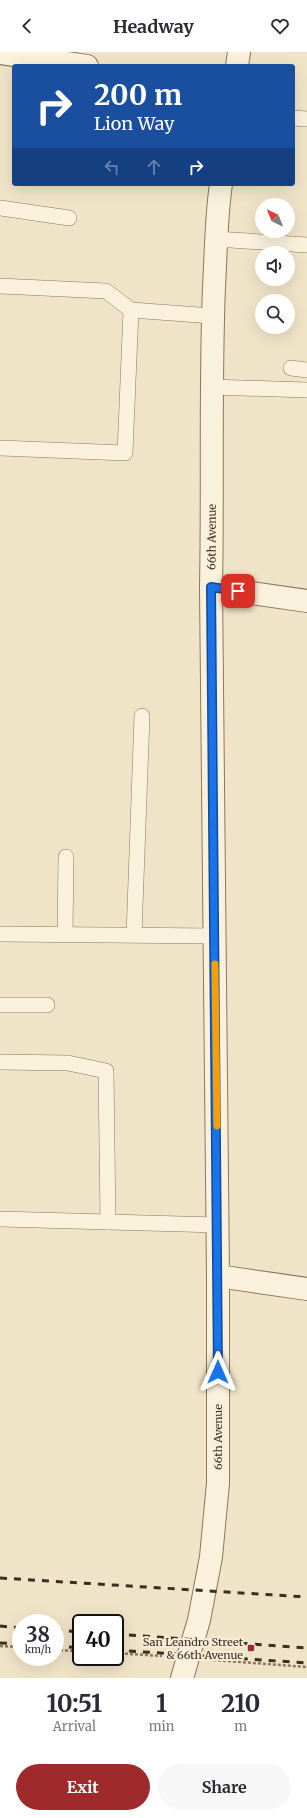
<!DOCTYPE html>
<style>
body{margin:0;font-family:Merriweather,serif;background:#f7f7f7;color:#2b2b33;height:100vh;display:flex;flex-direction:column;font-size:15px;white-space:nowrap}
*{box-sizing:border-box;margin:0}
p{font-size:13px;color:#7c7c81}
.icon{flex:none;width:22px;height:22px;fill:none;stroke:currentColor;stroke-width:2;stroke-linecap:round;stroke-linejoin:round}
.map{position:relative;height:1626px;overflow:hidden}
.side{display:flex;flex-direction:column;background:#fff;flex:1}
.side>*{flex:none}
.hud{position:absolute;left:12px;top:12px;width:283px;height:122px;border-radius:4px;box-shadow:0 4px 16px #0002;background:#1a4fa0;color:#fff;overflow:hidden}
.needle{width:26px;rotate:317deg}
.fabs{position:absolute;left:255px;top:146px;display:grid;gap:8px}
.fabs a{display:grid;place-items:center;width:40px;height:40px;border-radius:50%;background:#fff;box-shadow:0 4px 16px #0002;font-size:20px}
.speed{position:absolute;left:12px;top:1562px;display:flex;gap:8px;font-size:20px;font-weight:700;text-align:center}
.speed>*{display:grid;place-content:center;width:52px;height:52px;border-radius:50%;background:#fff;box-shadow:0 4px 16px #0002;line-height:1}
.speed small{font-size:10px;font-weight:400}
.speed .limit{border:2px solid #111;border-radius:6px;background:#fff;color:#111}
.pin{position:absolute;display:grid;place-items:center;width:34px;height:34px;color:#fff;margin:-17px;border-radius:8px;box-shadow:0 2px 6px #0006}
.me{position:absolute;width:44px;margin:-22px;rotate:0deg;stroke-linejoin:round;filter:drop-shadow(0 0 3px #0008)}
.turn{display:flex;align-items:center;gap:14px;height:84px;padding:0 16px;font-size:18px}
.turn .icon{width:52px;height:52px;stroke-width:2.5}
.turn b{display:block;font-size:28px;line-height:34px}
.lanes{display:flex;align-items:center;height:38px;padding:0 16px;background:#0003;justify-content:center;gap:20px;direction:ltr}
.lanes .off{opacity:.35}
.eta{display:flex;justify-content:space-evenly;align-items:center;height:68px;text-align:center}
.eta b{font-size:24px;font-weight:700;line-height:28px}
.cta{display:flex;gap:8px;margin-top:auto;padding:8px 16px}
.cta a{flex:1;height:46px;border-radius:24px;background:#9e2a2b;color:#fff;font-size:16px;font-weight:700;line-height:46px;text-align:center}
.cta a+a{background:#f7f7f7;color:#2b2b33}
header{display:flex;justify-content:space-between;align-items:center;height:52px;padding:0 16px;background:#fff;font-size:18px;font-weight:700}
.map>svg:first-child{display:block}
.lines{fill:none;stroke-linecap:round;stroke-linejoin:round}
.service-casing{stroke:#8d765c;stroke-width:16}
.minor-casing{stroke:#8d765c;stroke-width:24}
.tertiary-casing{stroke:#8d765c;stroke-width:24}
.path{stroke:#8d765c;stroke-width:2.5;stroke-dasharray:3 2;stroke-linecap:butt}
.service{stroke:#faf1dc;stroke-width:15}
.minor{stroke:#faf1dc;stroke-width:22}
.tertiary{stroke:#faf1dc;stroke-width:22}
.rail{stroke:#3d2e20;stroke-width:3;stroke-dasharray:7 7;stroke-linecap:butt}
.route-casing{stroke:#114b97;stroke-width:10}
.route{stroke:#1a73e8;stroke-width:7}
.slow{stroke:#f59e0b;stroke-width:7}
.poi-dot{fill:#9e2a2b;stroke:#f7eed8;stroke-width:1.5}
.labels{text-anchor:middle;stroke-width:4;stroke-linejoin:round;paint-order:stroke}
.street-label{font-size:11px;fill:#3d2e20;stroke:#f7eed8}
.poi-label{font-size:11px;fill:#3d2e20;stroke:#f7eed8;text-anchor:end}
</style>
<header><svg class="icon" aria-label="back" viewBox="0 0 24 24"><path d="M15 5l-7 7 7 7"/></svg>Headway<svg class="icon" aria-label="heart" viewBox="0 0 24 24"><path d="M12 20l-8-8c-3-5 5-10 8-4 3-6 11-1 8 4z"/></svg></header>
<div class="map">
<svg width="307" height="1626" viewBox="0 0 307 1626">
<rect width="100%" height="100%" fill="#f0e4c8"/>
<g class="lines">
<defs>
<g id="service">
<polyline points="293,66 307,67"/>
<polyline points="0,156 69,166"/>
<polyline points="216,187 307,193"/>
<polyline points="0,234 106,239 131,258 213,264"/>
<polyline points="291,316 307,318"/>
<polyline points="212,335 307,338"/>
<polyline points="0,396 125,401 131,258"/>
<polyline points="0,882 215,884"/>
<polyline points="65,882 66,805"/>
<polyline points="134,883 142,664"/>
<polyline points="0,953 47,953"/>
<polyline points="0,1010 68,1011 106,1019 108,1170"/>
<polyline points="0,1167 218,1173"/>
</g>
<g id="minor">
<polyline points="0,1 87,14"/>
<polyline points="211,535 307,549"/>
<polyline points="218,1224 307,1237"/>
</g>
<g id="tertiary">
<polyline points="237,14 239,0"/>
<path id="s1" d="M 182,1626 L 199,1568 L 211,1505 L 218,1431 L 218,1224 L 211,535 C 213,435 210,335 214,235 C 216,200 216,166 221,132"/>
</g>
</defs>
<use href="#service" class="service-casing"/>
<use href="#minor" class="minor-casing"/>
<use href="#tertiary" class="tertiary-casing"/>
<g class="path">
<polyline points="0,1594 21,1595"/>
<polyline points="55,1598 81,1599"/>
<polyline points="115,1601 162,1604"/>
<polyline points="213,1608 307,1615"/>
</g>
<use href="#service" class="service"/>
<use href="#minor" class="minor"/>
<use href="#tertiary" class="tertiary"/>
<g class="rail">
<polyline points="0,1526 307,1545"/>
<polyline points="0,1574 21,1576"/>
<polyline points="55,1578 81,1580"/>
<polyline points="115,1582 307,1596"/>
<polyline points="0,1591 21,1592"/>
<polyline points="55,1594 81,1596"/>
<polyline points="115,1598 307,1611"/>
</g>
</g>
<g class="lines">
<defs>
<polyline id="route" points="218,1320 211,535 238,539"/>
</defs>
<use href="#route" class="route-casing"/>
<use href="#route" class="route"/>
<polyline class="slow" points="215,912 217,1074"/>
</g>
<rect class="poi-dot" x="247" y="1592" width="8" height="8" rx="2"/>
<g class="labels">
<g class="street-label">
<text dy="4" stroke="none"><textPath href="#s1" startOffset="1145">66th Avenue</textPath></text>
<text transform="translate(218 1385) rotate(-90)" y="4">66th Avenue</text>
</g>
<g class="poi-label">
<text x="243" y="1594">San Leandro Street<tspan x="243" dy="13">&amp; 66th Avenue</tspan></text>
</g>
</g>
</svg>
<div class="fabs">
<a><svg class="needle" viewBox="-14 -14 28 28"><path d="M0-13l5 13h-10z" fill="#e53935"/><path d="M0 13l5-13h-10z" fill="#7c7c81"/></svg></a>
<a><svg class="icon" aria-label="sound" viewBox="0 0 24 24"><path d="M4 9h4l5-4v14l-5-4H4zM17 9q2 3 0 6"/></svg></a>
<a><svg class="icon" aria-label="search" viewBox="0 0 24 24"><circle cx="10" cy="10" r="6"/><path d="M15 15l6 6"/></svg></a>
</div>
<div class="speed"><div>38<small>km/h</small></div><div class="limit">40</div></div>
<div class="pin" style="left:238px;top:539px;background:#d93025"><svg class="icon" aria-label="arrive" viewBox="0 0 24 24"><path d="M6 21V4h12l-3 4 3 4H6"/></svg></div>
<svg class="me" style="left:218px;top:1320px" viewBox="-20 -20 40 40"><path d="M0-17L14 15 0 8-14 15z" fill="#1a73e8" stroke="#fff" stroke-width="4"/></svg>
<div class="hud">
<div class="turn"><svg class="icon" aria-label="right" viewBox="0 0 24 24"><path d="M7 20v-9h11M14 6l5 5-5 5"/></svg><div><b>200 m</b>Lion Way</div></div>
<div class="lanes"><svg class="icon off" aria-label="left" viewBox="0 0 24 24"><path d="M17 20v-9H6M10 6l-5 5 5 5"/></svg><svg class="icon off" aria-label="ahead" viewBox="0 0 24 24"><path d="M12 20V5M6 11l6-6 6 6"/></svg><svg class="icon" aria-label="right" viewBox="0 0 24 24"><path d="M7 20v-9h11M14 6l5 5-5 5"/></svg></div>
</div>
</div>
<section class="side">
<div class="eta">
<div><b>10:51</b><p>Arrival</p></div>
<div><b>1</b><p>min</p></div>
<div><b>210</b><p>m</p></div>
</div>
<div class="cta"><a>Exit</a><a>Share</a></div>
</section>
